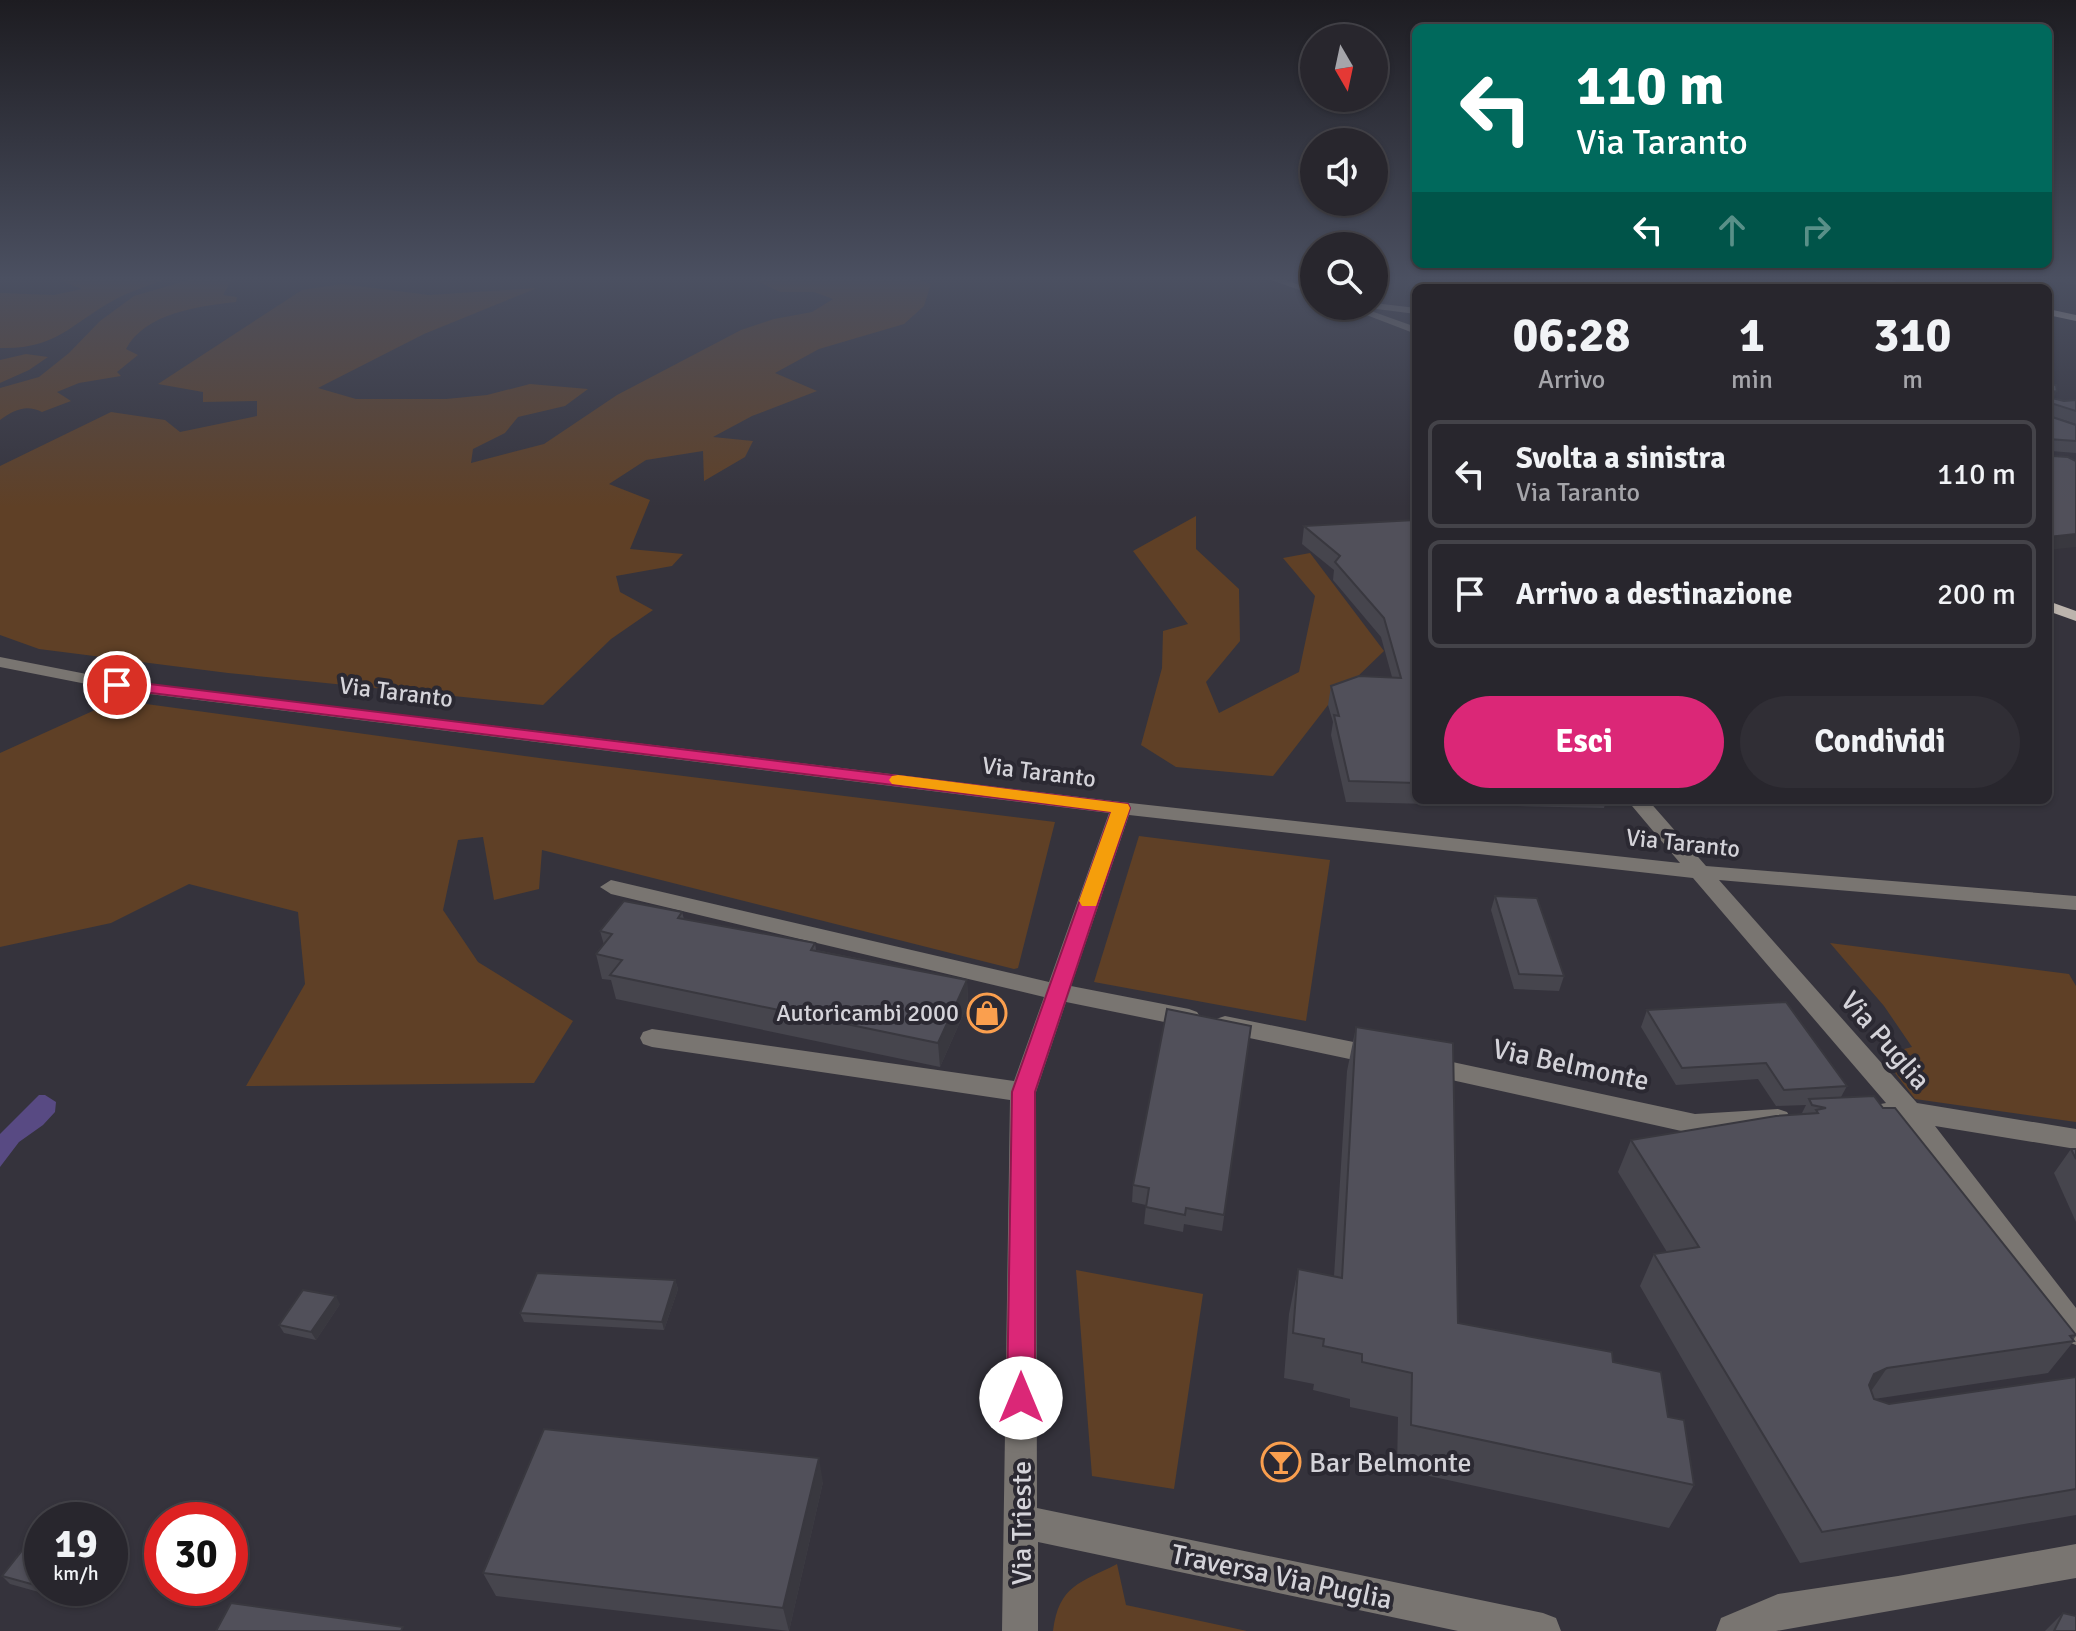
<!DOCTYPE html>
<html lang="it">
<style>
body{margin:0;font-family:Signika,sans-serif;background:#302e35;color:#f1f3f6;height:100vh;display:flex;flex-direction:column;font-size:30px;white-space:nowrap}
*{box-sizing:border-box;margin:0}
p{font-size:26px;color:#a5a5aa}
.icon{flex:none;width:44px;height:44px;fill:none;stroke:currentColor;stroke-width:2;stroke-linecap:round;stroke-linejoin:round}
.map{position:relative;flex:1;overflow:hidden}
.sheet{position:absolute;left:1412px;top:284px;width:640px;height:520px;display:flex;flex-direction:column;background:#28262d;border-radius:12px;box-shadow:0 2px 6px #0004,0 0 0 2px #444349}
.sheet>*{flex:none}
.banner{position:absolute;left:1412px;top:24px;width:640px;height:244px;border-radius:12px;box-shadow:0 2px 6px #0004,0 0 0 2px #444349;background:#00695c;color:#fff;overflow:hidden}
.needle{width:52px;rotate:171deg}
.controls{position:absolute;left:1300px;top:24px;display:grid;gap:16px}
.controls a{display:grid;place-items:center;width:88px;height:88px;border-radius:50%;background:#28262d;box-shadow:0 2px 6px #0004,0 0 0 2px #444349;font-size:40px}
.speed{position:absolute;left:24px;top:1502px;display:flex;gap:16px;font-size:40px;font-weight:700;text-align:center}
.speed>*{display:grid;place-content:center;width:104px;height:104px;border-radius:50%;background:#28262d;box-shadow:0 2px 6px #0004,0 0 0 2px #444349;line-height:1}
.speed small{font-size:20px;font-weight:400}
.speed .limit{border:12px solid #d22;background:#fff;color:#111}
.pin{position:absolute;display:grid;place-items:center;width:68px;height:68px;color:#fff;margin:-34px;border:4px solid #fff;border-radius:50%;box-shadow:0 2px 8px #0007}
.me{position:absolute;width:88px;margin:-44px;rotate:0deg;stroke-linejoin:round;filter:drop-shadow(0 0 6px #0008)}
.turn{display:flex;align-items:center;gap:28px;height:168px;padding:0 32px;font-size:36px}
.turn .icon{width:104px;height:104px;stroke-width:2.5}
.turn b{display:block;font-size:56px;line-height:68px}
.lanes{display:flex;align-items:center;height:76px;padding:0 32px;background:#0003;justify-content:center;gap:40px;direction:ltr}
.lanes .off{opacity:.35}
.eta{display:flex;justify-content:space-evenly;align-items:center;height:136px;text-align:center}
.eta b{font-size:48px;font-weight:700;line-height:56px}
.action{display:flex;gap:16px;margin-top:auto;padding:16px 32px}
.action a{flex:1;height:92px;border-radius:48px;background:#db2777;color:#fff;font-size:32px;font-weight:700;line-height:92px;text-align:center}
.action a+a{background:#302e35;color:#f1f3f6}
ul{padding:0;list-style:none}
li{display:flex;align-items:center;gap:24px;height:108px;margin:0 16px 12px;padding:0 16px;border:4px solid #444349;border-radius:12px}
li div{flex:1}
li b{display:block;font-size:30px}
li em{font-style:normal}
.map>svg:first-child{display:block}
.green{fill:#5f4026}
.water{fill:#584a83}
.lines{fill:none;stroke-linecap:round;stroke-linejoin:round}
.minor{fill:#797571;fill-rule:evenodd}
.major{fill:#bcb4ad;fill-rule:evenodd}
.wall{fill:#46454d}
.shaded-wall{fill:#39383f}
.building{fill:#51505a;stroke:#39383f;stroke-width:2}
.route{fill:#db2777;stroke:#8e194d;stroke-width:2}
.slow{fill:#f59e0b}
.labels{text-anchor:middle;stroke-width:8;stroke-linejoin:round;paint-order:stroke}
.street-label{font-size:24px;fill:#d4d3d9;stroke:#2b2932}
.poi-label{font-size:24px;fill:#d4d3d9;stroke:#2b2932;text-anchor:end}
.near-street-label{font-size:28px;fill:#d4d3d9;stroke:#2b2932}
.near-poi-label{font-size:28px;fill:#d4d3d9;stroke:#2b2932;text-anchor:start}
</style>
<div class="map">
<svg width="2076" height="1631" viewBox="0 0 2076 1631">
<rect width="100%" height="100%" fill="#35333c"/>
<g class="green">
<path d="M 66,279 L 166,279 C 152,284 138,289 124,295 C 75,318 61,350 0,348 L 0,293 L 54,295 L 82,289 L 62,281 Z"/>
<path d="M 192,279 L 246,279 L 231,281 L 223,295 L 237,297 L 236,302 C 199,306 145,313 126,349 L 138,355 L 117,372 L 121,376 L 79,383 L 57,392 L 71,401 L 42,412 C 26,404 14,410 0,420 L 0,388 L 39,377 L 69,353 L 100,321 L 134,296 Z"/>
<polygon points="753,279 917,279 931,284 924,306 904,324 819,349 775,373 817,391 752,416 713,437 753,441 745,457 704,481 703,451 646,460 609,484 650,500 630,549 683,554 672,566 616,576 620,592 653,610 611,639 543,705 228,673 39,649 0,635 0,466 111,412 165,420 180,432 257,416 257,401 203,402 203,392 158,384 302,290 342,284 429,295 537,288 424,334 318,388 356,399 446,399 487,395 530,384 588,389 565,406 518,417 505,433 473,449 471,463 544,444 617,395 741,330 774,319 812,312 833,299 814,292 780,292"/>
<polygon points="26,354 48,357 29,370 0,383 0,360"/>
<polygon points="1196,516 1196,549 1239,589 1240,641 1206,682 1219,713 1299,672 1315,596 1283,558 1310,553 1384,651 1328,705 1273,776 1176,767 1141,745 1162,668 1163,631 1188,624 1133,551"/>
<polygon points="117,700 547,759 1055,822 1018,968 1014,969 542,850 539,889 494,900 483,837 458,840 443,910 478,962 573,1021 534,1083 246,1086 305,984 298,912 189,884 111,923 0,947 0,753"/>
<polygon points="1139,836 1330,860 1306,1021 1094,982"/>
<polygon points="1830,943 2069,974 2076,986 2076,1122 1915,1099 1889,1065 1900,1050 1912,1047 1884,1006"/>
<polygon points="1076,1270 1203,1294 1174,1489 1092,1476"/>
<path d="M 1117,1564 L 1126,1605 L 1247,1631 L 1053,1631 C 1059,1585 1080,1583 1117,1564 Z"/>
</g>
<polygon class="water" points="39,1095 45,1095 56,1102 55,1112 43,1125 19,1142 0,1167 0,1134"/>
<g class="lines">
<g class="minor">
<polygon points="1268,279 1282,279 1314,289 1314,295"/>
<polygon points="1374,303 1416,308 1416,314 1369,308 1368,306 1374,306"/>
<polygon points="1343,306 1357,306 1416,327 1416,334"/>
<polygon points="0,657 117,680 1121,802 1680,863 1627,800 1648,800 1706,866 2076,896 2076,910 1719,880 1917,1103 2076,1129 2076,1149 1935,1126 2076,1308 2076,1345 2065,1341 1902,1122 1874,1124 1865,1121 1861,1114 1865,1107 1886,1103 1693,878 1129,815 1071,986 1189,1009 1197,1012 1201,1018 1197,1024 1189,1027 1066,1002 1036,1092 1037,1508 1543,1613 1556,1618 1561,1631 1458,1631 1038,1542 1038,1631 1002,1631 1010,1100 652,1047 643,1044 640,1038 643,1032 652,1029 1014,1081 1044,997 611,894 600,887 611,880 1049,982 1109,813 117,690 0,667"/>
<polygon points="1225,1016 1378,1047 1387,1050 1390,1056 1387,1062 1378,1065 1216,1031 1213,1025 1216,1019"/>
<polygon points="1429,1057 1695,1114 1778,1109 1787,1112 1791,1119 1787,1126 1778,1129 1695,1134 1420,1073 1417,1066 1420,1059"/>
<polygon points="2076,1544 2076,1578 1776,1631 1716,1631 1721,1618 1778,1594 1898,1576"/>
</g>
<g class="major">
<polygon points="1865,279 1885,279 1924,288 1903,288"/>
<polygon points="2048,309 2076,315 2076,321 2048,315"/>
<polygon points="2048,601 2076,611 2076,621 2048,611"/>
</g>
</g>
<g class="wall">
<polygon points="2044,279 2076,279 2076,285"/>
<polygon points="2048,384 2054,398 2064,401 2076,400 2076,424 2052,416 2076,425 2076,453 2051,451 2048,550"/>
<polygon points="1416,522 1416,800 1606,800 1604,808 1346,802 1331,735 1333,722 1328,705 1331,686 1392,677 1381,637 1333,580 1334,570 1302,544 1304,526"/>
<polygon points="1495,896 1564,976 1559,991 1514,989 1491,910"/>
<polygon points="682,912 684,919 815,943 816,950 967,980 968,1004 940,1067 616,999 611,980 602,979 596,954 604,945 600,931"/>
<polygon points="1647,1010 1847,1086 1841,1097 1883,1108 2076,1336 2073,1340 2074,1341 2048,1373 1874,1399 1889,1404 2076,1377 2076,1515 1800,1563 1640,1286 1654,1254 1667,1252 1618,1172 1631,1140 1801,1115 1806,1105 1776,1106 1758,1079 1676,1085 1641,1027"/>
<polygon points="1251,1026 1222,1231 1184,1224 1183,1232 1144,1224 1146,1205 1132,1202 1133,1185"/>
<polygon points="1356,1027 1458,1323 1613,1362 1668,1417 1694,1485 1669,1528 1397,1469 1398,1417 1350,1407 1350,1399 1313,1390 1314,1384 1284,1378 1289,1314 1298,1269 1334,1276 1347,1071"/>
<polygon points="2071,1149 2076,1149 2076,1222 2054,1173"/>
<polygon points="675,1280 678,1289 664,1330 524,1322 520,1313"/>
<polygon points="340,1304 316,1340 284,1333 279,1325"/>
<polygon points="823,1482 789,1631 496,1596 483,1573"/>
<polygon points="42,1547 42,1588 80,1588 71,1601 10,1584 2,1576"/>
<polygon points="2063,1613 2076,1631 2045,1631"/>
</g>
<g class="shaded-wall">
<polygon points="2057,391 2051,404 2048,405 2048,393"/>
<polygon points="2076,534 2076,547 2048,550 2048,537"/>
<polygon points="967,980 968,1004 940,1067 938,1043"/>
<polygon points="675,1280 678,1289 664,1330 662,1322"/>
<polygon points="336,1296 340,1304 316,1340 311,1332"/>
<polygon points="1887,1368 1865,1400 1852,1406 1874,1374"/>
<polygon points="819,1458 823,1482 789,1631 783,1608"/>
<polygon points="67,1588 80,1588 71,1601 64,1593"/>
</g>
<g class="building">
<polygon points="2048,384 2056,385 2057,391 2048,393"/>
<polygon points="2048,397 2064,401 2076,400 2076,411 2054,404 2050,406 2052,417 2076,425 2076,441 2048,439"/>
<polygon points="2048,448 2051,449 2053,456 2068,457 2076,461 2076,534 2048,537"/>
<polygon points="1415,520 1416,522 1416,783 1349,781 1334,715 1339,716 1331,686 1359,676 1401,678 1384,618 1335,562 1340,556 1304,526"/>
<polygon points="1495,896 1537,898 1564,976 1519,974"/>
<polygon points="624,901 682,912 678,918 815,943 811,950 967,980 938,1043 610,975 622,960 596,954 612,934 600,931"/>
<polygon points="1786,1002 1847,1086 1784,1090 1766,1063 1682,1068 1647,1010"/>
<polygon points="1167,1009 1251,1026 1224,1215 1186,1208 1185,1215 1146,1207 1149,1188 1133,1185"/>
<polygon points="1356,1027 1453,1043 1458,1323 1612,1352 1613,1362 1661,1372 1668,1417 1684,1420 1694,1485 1411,1425 1412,1373 1362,1362 1362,1354 1323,1346 1324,1339 1293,1333 1298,1269 1342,1278"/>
<polygon points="1874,1096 1883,1108 1895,1108 2076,1335 2070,1336 2074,1341 1887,1368 1874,1374 1869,1385 1874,1399 1889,1404 2076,1377 2076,1489 1822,1532 1654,1254 1699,1247 1631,1140 1776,1116 1818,1113 1816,1110 1826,1108 1812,1105 1809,1099"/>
<polygon points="2071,1149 2076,1149 2076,1159"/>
<polygon points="537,1273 675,1280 662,1322 520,1313"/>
<polygon points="303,1290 336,1296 311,1332 279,1325"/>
<polygon points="544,1429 819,1458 783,1608 483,1573"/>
<polygon points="28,1543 42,1547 42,1587 2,1576"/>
<polygon points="46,1588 67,1588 64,1593"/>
<polygon points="231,1603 403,1627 401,1631 216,1631"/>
<polygon points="2063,1613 2076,1616 2076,1631 2054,1631"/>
</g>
<linearGradient id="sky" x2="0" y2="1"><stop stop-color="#1d1c21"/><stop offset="0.55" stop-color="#4b5061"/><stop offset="1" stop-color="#4b5061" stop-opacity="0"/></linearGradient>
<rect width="2076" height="507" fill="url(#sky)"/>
<polygon class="route" points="117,680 1128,804 1130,808 1035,1092 1035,1398 1031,1408 1021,1412 1011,1408 1007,1398 1012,1092 1111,812 111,688 109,685"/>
<polygon class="slow" points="898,775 1128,804 1130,808 1096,906 1082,906 1079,901 1111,812 892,784 889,780 892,776"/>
<defs>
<symbol id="shop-ring" viewBox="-11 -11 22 22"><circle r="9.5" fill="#2b2932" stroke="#fa9f4e" stroke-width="1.5"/><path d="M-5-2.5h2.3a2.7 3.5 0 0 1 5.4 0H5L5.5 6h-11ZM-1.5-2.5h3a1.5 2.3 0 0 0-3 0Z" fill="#fa9f4e"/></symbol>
<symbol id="bar-ring" viewBox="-11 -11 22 22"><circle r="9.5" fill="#2b2932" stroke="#fa9f4e" stroke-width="1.5"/><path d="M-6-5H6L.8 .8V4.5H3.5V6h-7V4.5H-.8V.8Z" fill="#fa9f4e"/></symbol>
</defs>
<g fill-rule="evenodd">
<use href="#shop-ring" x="965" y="991" width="44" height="44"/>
<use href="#bar-ring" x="1259" y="1440" width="44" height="44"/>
</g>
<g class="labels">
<g class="street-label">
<text transform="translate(396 692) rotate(7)" y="8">Via Taranto</text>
<text transform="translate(1039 772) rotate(7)" y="8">Via Taranto</text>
<text transform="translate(1683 843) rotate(6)" y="8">Via Taranto</text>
</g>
<g class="poi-label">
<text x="959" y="1021">Autoricambi 2000</text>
</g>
<g class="near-street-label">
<text transform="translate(1886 1040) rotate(49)" y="10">Via Puglia</text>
<text transform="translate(1571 1064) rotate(12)" y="10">Via Belmonte</text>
<text transform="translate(1021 1523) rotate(-90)" y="10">Via Trieste</text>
<text transform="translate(1282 1576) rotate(12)" y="10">Traversa Via Puglia</text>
</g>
<g class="near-poi-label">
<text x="1309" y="1472">Bar Belmonte</text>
</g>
</g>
</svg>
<div class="controls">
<a><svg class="needle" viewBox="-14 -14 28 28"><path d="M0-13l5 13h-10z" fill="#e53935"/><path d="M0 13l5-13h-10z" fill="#a5a5aa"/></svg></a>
<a><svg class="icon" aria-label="sound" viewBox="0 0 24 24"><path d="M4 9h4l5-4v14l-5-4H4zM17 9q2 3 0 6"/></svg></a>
<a><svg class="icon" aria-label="search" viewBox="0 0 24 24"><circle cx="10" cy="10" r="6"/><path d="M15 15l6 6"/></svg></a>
</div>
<div class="speed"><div>19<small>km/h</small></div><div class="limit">30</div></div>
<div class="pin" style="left:117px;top:685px;background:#d93025"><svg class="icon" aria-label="arrive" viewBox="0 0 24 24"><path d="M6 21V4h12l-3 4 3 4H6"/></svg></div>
<svg class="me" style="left:1021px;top:1398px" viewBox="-20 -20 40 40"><circle r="19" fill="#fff"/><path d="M0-13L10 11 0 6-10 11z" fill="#db2777"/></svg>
<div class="banner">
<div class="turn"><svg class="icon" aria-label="left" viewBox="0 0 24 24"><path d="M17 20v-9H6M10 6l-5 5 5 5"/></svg><div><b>110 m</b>Via Taranto</div></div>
<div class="lanes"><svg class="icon" aria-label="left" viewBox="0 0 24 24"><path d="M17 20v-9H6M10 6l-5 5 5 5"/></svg><svg class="icon off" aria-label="ahead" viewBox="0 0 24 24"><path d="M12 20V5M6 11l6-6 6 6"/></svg><svg class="icon off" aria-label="right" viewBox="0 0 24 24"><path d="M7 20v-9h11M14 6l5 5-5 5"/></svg></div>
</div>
<section class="sheet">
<div class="eta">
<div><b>06:28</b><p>Arrivo</p></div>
<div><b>1</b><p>min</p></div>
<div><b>310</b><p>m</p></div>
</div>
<ul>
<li><svg class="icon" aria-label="left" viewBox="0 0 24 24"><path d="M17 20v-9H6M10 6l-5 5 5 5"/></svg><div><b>Svolta a sinistra</b><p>Via Taranto</p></div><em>110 m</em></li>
<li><svg class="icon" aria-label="arrive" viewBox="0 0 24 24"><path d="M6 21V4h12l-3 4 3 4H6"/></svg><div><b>Arrivo a destinazione</b></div><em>200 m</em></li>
</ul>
<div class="action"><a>Esci</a><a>Condividi</a></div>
</section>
</div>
